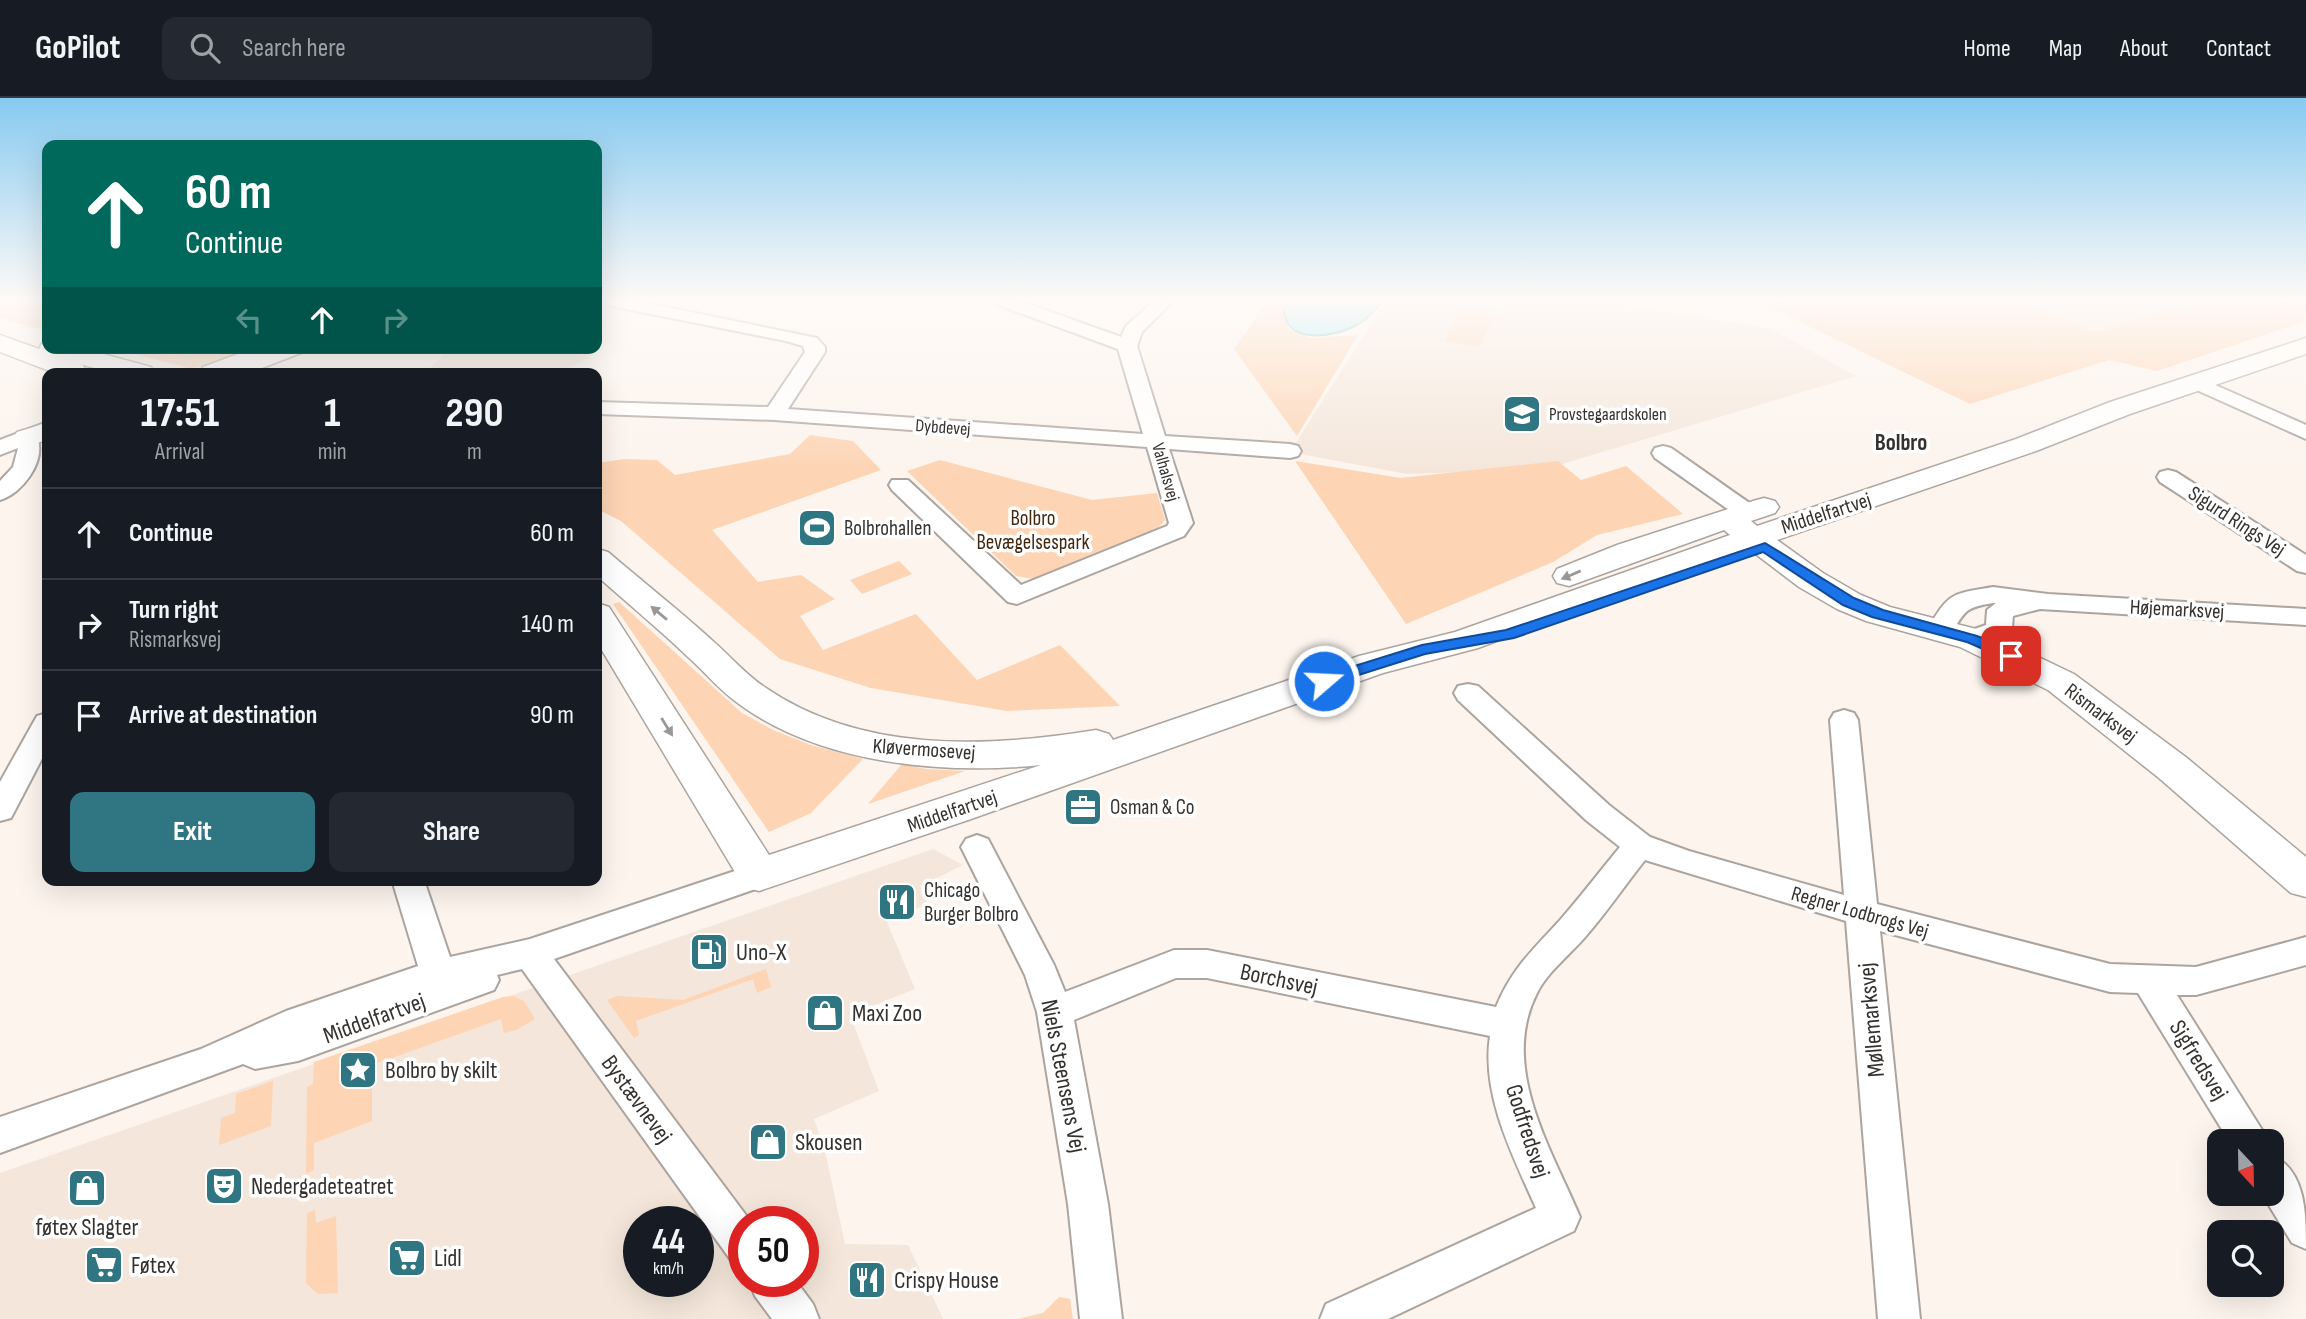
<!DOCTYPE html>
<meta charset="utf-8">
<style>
body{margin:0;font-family:"Sofia Sans Condensed",sans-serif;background:#242831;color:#f1f3f6;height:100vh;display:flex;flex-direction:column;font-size:26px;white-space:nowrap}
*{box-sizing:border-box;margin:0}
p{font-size:23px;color:#9ea1a6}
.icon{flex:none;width:38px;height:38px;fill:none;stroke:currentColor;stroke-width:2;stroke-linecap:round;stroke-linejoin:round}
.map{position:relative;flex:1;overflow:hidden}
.side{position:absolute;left:42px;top:270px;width:560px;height:518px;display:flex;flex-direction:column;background:#171b24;border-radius:14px;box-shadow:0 7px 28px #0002}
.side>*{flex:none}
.banner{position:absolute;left:42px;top:42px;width:560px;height:214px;border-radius:14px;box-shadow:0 7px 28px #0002;background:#00695c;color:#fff;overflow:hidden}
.needle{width:46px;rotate:158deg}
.controls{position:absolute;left:2207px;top:1031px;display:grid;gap:14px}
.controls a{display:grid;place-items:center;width:77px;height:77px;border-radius:14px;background:#171b24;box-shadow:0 7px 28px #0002;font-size:35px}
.speed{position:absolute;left:623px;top:1108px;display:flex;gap:14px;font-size:35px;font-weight:700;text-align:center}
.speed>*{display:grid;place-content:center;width:91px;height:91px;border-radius:50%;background:#171b24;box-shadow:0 7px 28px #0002;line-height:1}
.speed small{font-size:18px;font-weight:400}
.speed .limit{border:10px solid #d22;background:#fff;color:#111}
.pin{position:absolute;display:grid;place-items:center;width:60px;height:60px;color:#fff;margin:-30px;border-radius:14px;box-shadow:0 4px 10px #0006}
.me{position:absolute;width:77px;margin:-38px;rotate:71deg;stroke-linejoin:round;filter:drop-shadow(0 0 5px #0008)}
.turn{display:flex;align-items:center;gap:24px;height:147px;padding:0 28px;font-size:32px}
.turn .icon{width:91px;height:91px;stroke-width:2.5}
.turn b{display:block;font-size:49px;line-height:60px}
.lanes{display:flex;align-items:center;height:66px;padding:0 28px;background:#0003;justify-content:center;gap:35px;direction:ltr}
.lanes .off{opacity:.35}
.eta{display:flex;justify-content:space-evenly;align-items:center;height:119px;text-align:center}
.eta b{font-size:42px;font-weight:700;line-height:49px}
.action{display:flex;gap:14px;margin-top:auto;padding:14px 28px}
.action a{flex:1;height:80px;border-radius:14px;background:#2f7582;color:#fff;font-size:28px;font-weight:700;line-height:80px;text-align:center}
.action a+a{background:#242831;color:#f1f3f6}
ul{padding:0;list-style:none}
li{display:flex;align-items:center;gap:21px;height:91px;padding:0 28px;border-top:2px solid #363941}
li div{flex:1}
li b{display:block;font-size:26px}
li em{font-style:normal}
header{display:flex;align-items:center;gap:42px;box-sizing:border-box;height:98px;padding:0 35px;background:#171b24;border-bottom:2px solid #363941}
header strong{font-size:33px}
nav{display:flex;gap:38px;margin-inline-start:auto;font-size:24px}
.search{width:490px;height:63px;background:#242831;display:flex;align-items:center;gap:18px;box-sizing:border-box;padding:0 24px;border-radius:14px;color:#9ea1a6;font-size:26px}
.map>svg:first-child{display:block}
.built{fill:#f4e6da;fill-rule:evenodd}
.green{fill:#fdd4b4}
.water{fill:#95eafb;stroke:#78b2be;stroke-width:2}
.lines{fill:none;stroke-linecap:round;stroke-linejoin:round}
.minor-casing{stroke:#aca49e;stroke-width:4}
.major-casing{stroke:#aca49e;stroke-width:3}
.minor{fill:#fff;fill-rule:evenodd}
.major{fill:#fff;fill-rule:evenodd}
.oneway{fill:#9a9896}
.route{fill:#1a73e8;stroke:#114b97;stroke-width:2}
.labels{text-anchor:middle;stroke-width:7;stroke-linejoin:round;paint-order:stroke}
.far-poi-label{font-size:18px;fill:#34312e;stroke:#fff;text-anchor:start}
.far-street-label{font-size:18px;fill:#34312e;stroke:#fff}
.street-label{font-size:21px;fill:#34312e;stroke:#fff}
.park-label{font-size:21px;fill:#42270f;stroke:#fff}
.poi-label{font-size:21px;fill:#34312e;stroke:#fff;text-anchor:start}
.far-district-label{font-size:23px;font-weight:bold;fill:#34312e;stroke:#fff}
.near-poi-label{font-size:24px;fill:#34312e;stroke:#fff;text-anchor:start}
.near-street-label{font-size:24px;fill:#34312e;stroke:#fff}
</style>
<header>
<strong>GoPilot</strong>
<div class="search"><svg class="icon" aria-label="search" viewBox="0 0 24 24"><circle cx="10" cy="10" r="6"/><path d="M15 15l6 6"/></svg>Search here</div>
<nav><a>Home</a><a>Map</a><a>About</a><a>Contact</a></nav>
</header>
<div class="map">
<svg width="2306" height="1221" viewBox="0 0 2306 1221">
<rect width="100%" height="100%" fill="#fcf4ed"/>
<g class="built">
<polygon points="1386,203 1470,203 1500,208 1503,203 1604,203 1771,231 1856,278 1542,372 1407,376 1290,354"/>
<polygon points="2023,203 2194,203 2095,234"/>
<polygon points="449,250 557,250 594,257 559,275 426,275"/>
<path d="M 933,751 L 963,767 L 920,788 L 928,806 L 886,822 L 915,891 L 850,917 L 879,993 L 814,1021 L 825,1053 L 845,1146 L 908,1147 L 943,1221 L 0,1221 L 0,1075 ZM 639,1124 L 698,1124 L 698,1183 L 639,1183 ZM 744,1124 L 803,1124 L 803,1183 L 744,1183 Z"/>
</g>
<g class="green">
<polygon points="0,203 47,203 47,233 0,220"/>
<polygon points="1267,203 1290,203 1283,212 1289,231 1311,240 1358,237 1297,338 1234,251"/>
<polygon points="1756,203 2023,203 2095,234 2194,203 2306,203 2306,223 2157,273 2109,262 1970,306"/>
<polygon points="1463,207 1497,214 1479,249 1444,243"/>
<polygon points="111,250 258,250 206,268 189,270"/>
<polygon points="810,337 853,343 881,372 712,432 758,484 801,477 835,501 800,518 823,552 916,516 977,582 1060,547 1120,608 1007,613 871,590 780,561 621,423 597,411 597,365 624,361 657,362 675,377 790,356"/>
<polygon points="940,362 1092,402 1157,395 1165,422 1157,431 1034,481 1016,478 907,373"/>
<polygon points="1295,363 1401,380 1558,363 1581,382 1626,368 1683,416 1597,437 1553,464 1406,526"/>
<polygon points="899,463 912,476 862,496 850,482"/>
<polygon points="619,504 742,615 773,632 811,647 863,661 811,715 769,734 613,506"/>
<polygon points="902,666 926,671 965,673 868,706"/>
<polygon points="766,871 771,889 757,895 753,881 636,923 639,937 634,940 607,902 617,898 683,902"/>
<polygon points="513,898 524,903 535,921 516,932 504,935 501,921 372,967 372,1023 314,1045 314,1072 306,1076 307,989 313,986 314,964 503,899"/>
<polygon points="273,983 271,1028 219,1047 221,1020 235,1015 236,996"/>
<polygon points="315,1112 316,1125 336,1118 338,1195 318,1196 306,1185 307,1115"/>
<polygon points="1059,1199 1070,1201 1073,1221 1018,1221 1043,1215"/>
</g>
<path class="water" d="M 1291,203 L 1381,203 L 1382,204 C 1375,213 1367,221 1357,227 C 1335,239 1285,248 1284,211 Z"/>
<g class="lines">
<defs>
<g id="minor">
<polygon points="602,203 637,203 817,240 825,249 825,254 788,311 1143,336 1118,251 998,207 995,203 1020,203 1121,239 1126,228 1154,203 1173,203 1142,234 1137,248 1165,338 1290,346 1298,348 1301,353 1298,358 1290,360 1169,351 1193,425 1184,438 1017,506 1008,504 892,392 889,387 892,382 908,382 1021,487 1167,428 1169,425 1147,349 774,322 597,316 597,304 768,309 805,254 803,248 786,243 611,208"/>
<polygon points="278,250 306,250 303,254 259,271 245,271 242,267 245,263"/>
<polygon points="2197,279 2306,327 2306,341 2190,289 2187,285 2190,281"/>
<path d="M 47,324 L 47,338 L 38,342 C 45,364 22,396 0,402 L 0,383 L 13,369 L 18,350 L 0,357 L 0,342 Z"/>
<polygon points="1663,348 1671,350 1755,409 1759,414 1755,419 1739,419 1655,360 1652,355 1655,350"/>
<polygon points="2168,372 2176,374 2306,457 2306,475 2297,473 2160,384 2157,379 2160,374"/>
<path d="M 1993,489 L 2048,496 L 2306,511 L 2306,527 L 2040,511 L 2013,518 C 2012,523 2013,530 2011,534 C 2005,544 1973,550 1963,547 L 1959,541 L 1963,535 L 1986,527 L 1987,512 L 1996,505 L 1993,505 C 1963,510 1966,513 1950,537 L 1941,539 L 1932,537 L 1928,531 C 1949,494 1952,496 1993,489 Z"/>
<path d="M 1468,586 L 1478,588 L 1609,707 L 1650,739 L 1689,753 L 1844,797 L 1830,622 L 1834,615 L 1844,612 L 1854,615 L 1858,622 L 1877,806 L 2110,866 L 2196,869 L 2306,839 L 2306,867 L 2196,897 L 2177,897 L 2269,1043 L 2229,1043 L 2138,895 L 2110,894 L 1880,833 L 1920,1221 L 1878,1221 L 1846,823 L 1645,762 C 1625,787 1607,814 1586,838 C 1570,857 1548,873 1537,895 C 1499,969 1552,1052 1580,1119 L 1574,1133 L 1388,1221 L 1320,1221 L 1326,1206 L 1536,1110 C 1513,1058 1481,997 1490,938 L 1207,880 L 1176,880 L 1074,922 L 1108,1106 L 1122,1221 L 1080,1221 L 1068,1106 L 1037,914 L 1025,877 L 961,749 L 966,741 L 977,737 L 988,741 L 1054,867 L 1065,894 L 1174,852 L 1207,852 L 1496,909 C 1512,870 1533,852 1561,821 C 1581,798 1600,773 1620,749 L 1587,723 L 1458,602 L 1454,595 L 1458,588 Z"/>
<polygon points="47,615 47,651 11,720 0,723 0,684 37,618"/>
<polygon points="759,765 770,768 775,777 770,786 554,861 751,1124 744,1124 744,1167 730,1161 522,871 497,877 499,882 494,892 298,963 255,971 243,966 0,1055 0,1019 201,951 286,913 418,868 392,782 424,782 450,859 530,841"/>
<path d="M 2272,1057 C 2306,1073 2306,1115 2306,1151 L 2292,1145 L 2262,1096 L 2272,1096 Z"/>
<polygon points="749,1183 796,1183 813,1206 819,1221 772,1221 755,1198"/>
</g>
<g id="major">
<polygon points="0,237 39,251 42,245 47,243 47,250 81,250 151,269 155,275 112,275 77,265 83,267 86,275 55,275 0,254"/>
<path d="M 2306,240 L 2306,256 L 2130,316 L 2036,353 L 1777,442 L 1823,475 L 1861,497 L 1890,509 L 1984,533 L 2074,576 L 2187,660 L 2306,759 L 2306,799 L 2291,795 L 2159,680 L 2048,592 L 1960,549 L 1866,523 L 1837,511 L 1799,489 L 1749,451 L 1637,490 L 1478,550 L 1383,575 L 971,721 L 759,793 L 744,789 L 597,544 L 597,505 L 609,509 L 769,757 L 1041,667 C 942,677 821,666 739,606 C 720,593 705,574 688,559 C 659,531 627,505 597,478 L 597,451 L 608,454 C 643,484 680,513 714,544 C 731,559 746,577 766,590 C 861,655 987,650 1096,632 L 1109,636 L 1113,642 L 1359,558 L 1455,534 L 1730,437 L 1724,432 L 1569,488 L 1557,485 L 1553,478 L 1557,471 L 1617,447 L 1753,403 L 1764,400 L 1775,403 L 1779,409 L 1775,415 L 1751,423 L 1757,428 L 2016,341 L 2110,304 Z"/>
<polygon points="254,250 291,250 287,255 236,275 199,275 203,269"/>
<polygon points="47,325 47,342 27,348 17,346 13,340 17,334"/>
</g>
</defs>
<use href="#minor" class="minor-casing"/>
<use href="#major" class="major-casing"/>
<use href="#minor" class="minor"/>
<use href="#major" class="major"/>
</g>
<defs><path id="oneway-solid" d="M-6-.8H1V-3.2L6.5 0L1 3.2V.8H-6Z" transform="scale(1.75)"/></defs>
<g class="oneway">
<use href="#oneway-solid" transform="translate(1571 477) rotate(157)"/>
<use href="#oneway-solid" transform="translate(659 515) rotate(-140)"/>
<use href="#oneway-solid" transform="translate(667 629) rotate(58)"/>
</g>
<linearGradient id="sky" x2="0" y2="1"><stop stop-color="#87caf0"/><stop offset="0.54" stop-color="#fefaf7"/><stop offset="1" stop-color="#fefaf7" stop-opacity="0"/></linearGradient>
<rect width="2306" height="374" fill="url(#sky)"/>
<polygon class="route" points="1765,445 1854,500 1883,512 1977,538 2017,554 2019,558 2011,563 1967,544 1872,519 1843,507 1763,454 1514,540 1425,556 1324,588 1317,583 1319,579 1422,547 1506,532"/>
<defs>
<symbol id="school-square" viewBox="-11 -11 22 22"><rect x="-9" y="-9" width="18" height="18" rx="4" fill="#2f7582" stroke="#fff"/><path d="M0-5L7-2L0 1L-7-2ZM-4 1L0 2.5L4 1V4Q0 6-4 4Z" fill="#fff"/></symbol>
<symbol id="stadium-square" viewBox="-11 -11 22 22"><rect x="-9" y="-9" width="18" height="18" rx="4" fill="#2f7582" stroke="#fff"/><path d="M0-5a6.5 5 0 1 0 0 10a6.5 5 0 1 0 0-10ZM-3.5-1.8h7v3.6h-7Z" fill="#fff"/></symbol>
<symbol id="office-square" viewBox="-11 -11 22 22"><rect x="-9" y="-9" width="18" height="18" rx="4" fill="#2f7582" stroke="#fff"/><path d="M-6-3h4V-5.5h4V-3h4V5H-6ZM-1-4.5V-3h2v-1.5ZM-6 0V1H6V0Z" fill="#fff"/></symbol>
<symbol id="restaurant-square" viewBox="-11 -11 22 22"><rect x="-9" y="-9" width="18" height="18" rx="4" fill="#2f7582" stroke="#fff"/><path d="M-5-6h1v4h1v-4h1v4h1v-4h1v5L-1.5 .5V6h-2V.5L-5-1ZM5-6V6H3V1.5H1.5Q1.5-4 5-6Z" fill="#fff"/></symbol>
<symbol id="fuel-square" viewBox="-11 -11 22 22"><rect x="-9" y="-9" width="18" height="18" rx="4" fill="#2f7582" stroke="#fff"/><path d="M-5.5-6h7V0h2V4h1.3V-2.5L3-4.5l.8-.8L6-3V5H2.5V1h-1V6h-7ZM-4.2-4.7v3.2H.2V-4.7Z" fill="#fff"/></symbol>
<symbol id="shop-square" viewBox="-11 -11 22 22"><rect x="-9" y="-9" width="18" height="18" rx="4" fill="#2f7582" stroke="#fff"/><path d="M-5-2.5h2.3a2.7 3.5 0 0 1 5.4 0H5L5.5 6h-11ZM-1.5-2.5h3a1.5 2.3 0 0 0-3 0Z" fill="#fff"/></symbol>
<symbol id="sight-square" viewBox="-11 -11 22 22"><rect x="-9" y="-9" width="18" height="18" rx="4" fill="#2f7582" stroke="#fff"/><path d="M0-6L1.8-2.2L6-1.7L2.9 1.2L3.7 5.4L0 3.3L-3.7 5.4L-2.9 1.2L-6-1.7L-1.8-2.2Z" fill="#fff"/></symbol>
<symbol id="theatre-square" viewBox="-11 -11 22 22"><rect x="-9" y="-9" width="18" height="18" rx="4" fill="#2f7582" stroke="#fff"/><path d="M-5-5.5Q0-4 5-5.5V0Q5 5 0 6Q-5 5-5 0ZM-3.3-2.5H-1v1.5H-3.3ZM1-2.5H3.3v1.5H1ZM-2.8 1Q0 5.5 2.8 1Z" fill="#fff"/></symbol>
<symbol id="supermarket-square" viewBox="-11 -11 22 22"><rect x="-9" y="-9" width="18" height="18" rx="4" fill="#2f7582" stroke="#fff"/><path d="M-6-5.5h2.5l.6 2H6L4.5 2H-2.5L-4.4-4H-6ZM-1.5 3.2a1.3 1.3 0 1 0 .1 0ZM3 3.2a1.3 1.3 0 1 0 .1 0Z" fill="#fff"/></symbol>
</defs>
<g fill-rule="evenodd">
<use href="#school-square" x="1500" y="294" width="44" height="44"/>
<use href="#stadium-square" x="795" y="408" width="44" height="44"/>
<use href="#office-square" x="1061" y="687" width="44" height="44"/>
<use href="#restaurant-square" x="875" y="782" width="44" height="44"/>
<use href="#fuel-square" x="687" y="832" width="44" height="44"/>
<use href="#shop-square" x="803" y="893" width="44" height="44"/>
<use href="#sight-square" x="336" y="950" width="44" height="44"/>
<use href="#shop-square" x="746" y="1022" width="44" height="44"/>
<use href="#theatre-square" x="202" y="1066" width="44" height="44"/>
<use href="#shop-square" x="65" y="1068" width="44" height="44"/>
<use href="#supermarket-square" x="385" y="1138" width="44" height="44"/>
<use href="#supermarket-square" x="82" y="1145" width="44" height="44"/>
<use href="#restaurant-square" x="845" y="1160" width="44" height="44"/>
</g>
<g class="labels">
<g class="far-poi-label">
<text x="1549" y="322">Provstegaardskolen</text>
</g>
<g class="far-street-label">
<text transform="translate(943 329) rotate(4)" y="6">Dybdevej</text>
<text transform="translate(1166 374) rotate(74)" y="6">Valhalsvej</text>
</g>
<g class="street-label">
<text transform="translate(1826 415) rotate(-18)" y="7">Middelfartvej</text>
<text transform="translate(2237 423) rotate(33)" y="7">Sigurd Rings Vej</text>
<text transform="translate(2177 511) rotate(3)" y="7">Højemarksvej</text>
<text transform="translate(2101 615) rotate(37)" y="7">Rismarksvej</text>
<text transform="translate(924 651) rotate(4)" y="7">Kløvermosevej</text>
<text transform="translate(952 713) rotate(-19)" y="7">Middelfartvej</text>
<text transform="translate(1860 814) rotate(16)" y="7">Regner Lodbrogs Vej</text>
</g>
<g class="park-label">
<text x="1033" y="427">Bolbro<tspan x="1033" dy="24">Bevægelsespark</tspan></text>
</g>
<g class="poi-label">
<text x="844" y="437">Bolbrohallen</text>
<text x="1110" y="716">Osman &amp; Co</text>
<text x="924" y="799">Chicago<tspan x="924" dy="24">Burger Bolbro</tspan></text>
</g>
<g class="far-district-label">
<text x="1901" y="352">Bolbro</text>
</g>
<g class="near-poi-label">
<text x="736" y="862">Uno-X</text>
<text x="852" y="923">Maxi Zoo</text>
<text x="385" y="980">Bolbro by skilt</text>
<text x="795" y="1052">Skousen</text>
<text x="251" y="1096">Nedergadeteatret</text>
<text x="87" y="1137" text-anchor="middle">føtex Slagter</text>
<text x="434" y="1168">Lidl</text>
<text x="131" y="1175">Føtex</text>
<text x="894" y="1190">Crispy House</text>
</g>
<g class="near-street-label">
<text transform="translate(1279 881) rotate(12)" y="8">Borchsvej</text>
<text transform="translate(374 920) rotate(-20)" y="8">Middelfartvej</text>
<text transform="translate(1871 922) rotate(-95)" y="8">Møllemarksvej</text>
<text transform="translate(2199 962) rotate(58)" y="8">Sigfredsvej</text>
<text transform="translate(1064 978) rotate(79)" y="8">Niels Steensens Vej</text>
<text transform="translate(637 1001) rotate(54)" y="8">Bystævnevej</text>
<text transform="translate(1528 1033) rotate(72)" y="8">Godfredsvej</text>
</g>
</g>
</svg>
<div class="controls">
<a><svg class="needle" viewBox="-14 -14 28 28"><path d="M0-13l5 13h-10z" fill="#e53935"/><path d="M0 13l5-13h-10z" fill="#9ea1a6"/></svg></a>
<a><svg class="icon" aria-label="search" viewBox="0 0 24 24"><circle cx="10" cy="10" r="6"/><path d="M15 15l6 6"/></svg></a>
</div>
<div class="speed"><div>44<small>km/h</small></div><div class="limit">50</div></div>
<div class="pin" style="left:2011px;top:558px;background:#d93025"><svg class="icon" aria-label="arrive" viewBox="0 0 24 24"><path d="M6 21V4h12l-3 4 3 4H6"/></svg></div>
<svg class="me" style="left:1324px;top:583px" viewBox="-20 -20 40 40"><circle r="17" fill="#1a73e8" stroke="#fff" stroke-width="3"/><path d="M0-11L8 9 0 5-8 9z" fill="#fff"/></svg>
<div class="banner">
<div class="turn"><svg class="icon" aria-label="ahead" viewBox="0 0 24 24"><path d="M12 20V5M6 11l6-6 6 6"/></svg><div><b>60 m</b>Continue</div></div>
<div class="lanes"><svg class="icon off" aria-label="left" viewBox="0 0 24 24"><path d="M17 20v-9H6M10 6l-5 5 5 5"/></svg><svg class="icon" aria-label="ahead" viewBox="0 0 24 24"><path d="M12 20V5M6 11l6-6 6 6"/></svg><svg class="icon off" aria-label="right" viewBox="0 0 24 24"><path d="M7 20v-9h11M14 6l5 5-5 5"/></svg></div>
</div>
<section class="side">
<div class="eta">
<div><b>17:51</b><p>Arrival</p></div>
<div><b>1</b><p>min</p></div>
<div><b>290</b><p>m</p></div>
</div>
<ul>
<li><svg class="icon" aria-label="ahead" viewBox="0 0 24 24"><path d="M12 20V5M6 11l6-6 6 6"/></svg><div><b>Continue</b></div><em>60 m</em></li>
<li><svg class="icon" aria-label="right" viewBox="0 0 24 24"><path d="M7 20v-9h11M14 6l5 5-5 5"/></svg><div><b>Turn right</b><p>Rismarksvej</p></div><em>140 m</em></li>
<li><svg class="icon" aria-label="arrive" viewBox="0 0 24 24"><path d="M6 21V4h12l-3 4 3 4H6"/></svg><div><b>Arrive at destination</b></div><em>90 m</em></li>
</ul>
<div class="action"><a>Exit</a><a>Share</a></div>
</section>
</div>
